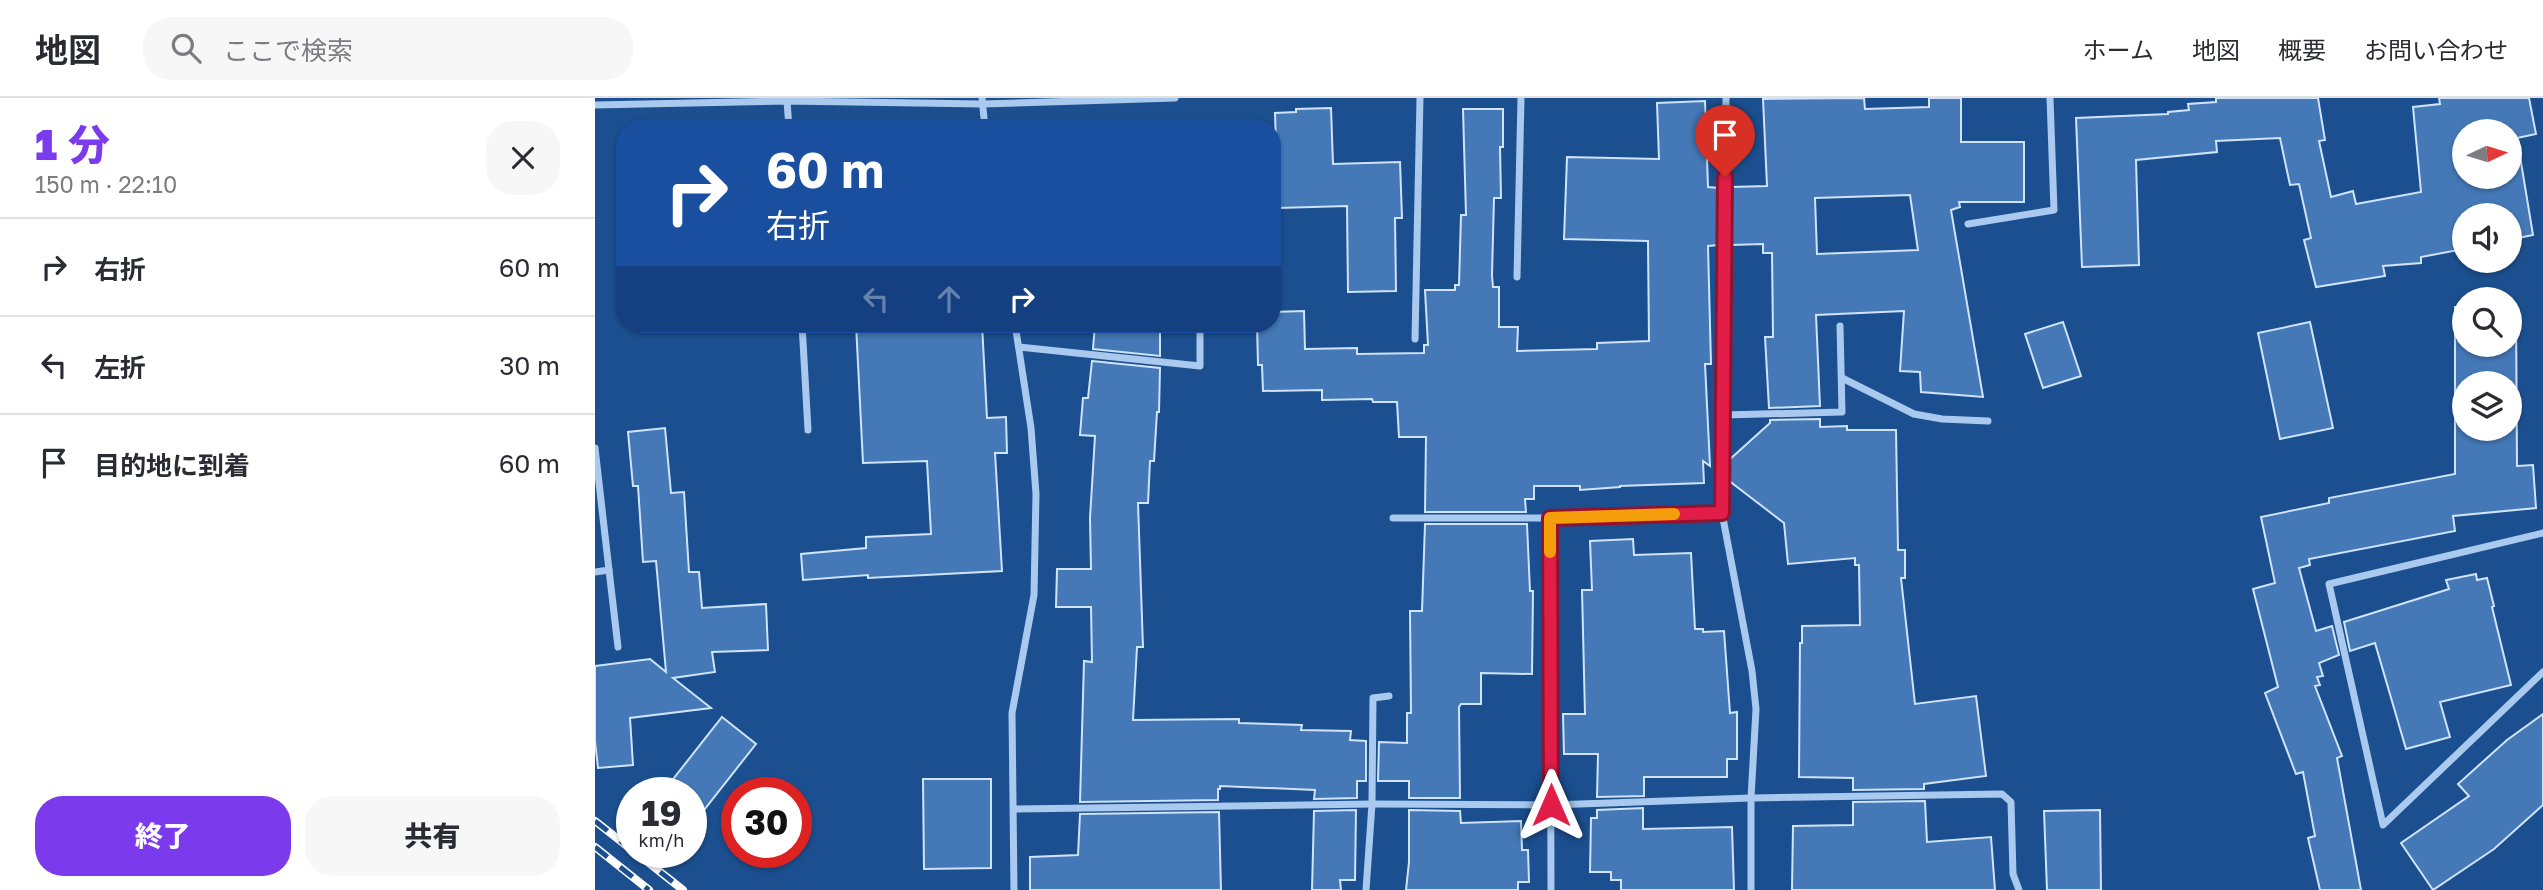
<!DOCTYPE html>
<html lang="ja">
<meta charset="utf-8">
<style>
body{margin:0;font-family:"Golos Text","Noto Sans JP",sans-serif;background:#f7f7f7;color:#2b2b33;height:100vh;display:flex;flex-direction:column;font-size:26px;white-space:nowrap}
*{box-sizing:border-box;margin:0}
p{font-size:23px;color:#7c7c81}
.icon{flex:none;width:38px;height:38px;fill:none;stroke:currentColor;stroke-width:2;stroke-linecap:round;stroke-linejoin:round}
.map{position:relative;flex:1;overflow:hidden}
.sheet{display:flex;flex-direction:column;background:#fff;width:595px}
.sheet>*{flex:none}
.top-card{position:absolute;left:21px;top:21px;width:665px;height:214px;border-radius:28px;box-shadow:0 2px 5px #0004;background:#1a4fa0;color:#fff;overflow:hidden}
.needle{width:46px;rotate:86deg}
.tools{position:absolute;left:1857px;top:21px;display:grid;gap:14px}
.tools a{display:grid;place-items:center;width:70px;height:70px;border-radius:50%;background:#fff;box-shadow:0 2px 5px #0004;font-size:35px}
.speed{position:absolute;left:21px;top:679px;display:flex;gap:14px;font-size:35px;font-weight:700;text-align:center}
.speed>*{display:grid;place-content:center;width:91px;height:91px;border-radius:50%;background:#fff;box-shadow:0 2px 5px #0004;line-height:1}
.speed small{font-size:18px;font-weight:400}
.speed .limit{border:10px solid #d22;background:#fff;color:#111}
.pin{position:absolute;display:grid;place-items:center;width:60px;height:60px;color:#fff;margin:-72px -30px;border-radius:50% 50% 50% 0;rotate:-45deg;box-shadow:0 0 7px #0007}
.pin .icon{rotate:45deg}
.me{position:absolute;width:77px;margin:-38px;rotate:0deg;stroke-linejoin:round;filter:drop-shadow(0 0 5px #0008)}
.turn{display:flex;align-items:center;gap:24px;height:147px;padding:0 35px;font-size:32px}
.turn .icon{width:91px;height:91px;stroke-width:2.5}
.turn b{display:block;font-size:49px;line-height:60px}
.lanes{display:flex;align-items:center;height:66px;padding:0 35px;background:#0003;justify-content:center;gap:35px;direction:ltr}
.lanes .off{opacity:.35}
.round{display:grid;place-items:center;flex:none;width:74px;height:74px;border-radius:28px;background:#f7f7f7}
.overview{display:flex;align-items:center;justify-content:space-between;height:119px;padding:0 35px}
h1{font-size:42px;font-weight:800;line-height:52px;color:#7c3aed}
.action{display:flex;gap:14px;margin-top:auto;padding:14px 35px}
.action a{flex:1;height:80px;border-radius:28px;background:#7c3aed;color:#fff;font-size:28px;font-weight:800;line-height:80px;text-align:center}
.action a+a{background:#f7f7f7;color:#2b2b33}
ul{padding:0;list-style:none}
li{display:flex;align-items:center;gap:21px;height:98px;padding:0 35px;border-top:2px solid #e1e1e2}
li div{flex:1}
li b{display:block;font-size:26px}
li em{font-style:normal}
header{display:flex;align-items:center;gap:42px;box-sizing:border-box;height:98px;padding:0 35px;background:#fff;border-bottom:2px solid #e1e1e2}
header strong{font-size:33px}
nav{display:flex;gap:38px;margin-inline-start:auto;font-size:24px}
.search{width:490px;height:63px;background:#f7f7f7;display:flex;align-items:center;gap:18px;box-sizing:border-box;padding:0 24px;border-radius:28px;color:#7c7c81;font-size:26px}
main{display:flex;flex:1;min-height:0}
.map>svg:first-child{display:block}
.building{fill:#4478b7;stroke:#cfe3fa;stroke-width:2;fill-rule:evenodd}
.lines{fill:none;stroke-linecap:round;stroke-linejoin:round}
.minor{stroke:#a9c9ee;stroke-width:7}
.rail-casing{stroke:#fff;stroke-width:8}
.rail{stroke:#1b4f8f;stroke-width:5;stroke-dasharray:16;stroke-linecap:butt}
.route-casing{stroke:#92132f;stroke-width:18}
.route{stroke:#e11d48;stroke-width:12}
.slow{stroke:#f59e0b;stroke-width:12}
</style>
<header>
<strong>地図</strong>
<div class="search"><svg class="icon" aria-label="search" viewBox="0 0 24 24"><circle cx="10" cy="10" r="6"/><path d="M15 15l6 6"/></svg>ここで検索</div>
<nav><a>ホーム</a><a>地図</a><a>概要</a><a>お問い合わせ</a></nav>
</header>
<main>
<section class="sheet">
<div class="overview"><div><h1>1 分</h1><p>150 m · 22:10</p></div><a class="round"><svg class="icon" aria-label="close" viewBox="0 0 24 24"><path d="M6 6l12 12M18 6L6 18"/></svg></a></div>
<ul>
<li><svg class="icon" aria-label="right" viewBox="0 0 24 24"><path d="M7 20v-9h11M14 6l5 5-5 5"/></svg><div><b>右折</b></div><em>60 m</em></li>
<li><svg class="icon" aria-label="left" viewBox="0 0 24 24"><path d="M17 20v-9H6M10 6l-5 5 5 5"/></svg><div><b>左折</b></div><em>30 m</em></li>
<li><svg class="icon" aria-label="arrive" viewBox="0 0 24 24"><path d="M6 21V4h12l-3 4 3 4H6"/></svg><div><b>目的地に到着</b></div><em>60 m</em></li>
</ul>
<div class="action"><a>終了</a><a>共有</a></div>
</section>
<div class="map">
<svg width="1948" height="792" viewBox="0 0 1948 792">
<rect width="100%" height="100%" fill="#1b4f8f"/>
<g class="building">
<path d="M 1269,0 L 1270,11 L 1334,9 L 1334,0 L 1366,0 L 1366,44 L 1429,44 L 1429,104 L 1364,104 L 1365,109 L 1356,112 L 1388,299 L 1326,294 L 1325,274 L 1305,273 L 1309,213 L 1221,217 L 1225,308 L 1174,310 L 1170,239 L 1178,239 L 1177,155 L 1168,155 L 1168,146 L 1136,147 L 1136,89 L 1172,88 L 1168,1 ZM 1315,97 L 1323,152 L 1222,156 L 1220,100 Z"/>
<path d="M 1621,0 L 1723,0 L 1730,42 L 1724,43 L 1736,99 L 1758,93 L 1761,106 L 1826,94 L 1818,9 L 1845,6 L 1844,0 L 1934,0 L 1941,36 L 1922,40 L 1938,137 L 1914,142 L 1914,117 L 1869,117 L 1869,151 L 1826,159 L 1826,165 L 1788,168 L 1790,178 L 1721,189 L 1709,142 L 1716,140 L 1704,86 L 1695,87 L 1685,40 L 1621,43 L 1622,54 L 1541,62 L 1544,167 L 1487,169 L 1481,20 L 1573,16 L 1573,14 L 1594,12 L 1593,6 L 1621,4 ZM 1869,33 L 1914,33 L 1914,79 L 1869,79 Z"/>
<polygon points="1110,3 1113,89 1124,90 1123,147 1113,148 1116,266 1110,266 1115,368 1108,363 1109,385 1025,388 1025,389 985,392 985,388 939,388 939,401 930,401 931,414 830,414 831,339 804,339 802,304 778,304 777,301 727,302 727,292 668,293 667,267 663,267 662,226 677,226 677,214 709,213 710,251 762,250 762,256 829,255 829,247 833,247 830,192 860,192 860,187 864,187 866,117 871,117 868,11 908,11 908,49 905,49 906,100 899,100 897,177 898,189 904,189 904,229 923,229 922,253 1002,251 1002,245 1054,243 1053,143 969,141 972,59 1064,61 1062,5"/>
<polygon points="736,10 738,66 805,64 807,120 800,120 801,193 753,194 752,108 683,110 680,15 701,14 701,11"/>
<path d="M 1860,209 L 1869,209 L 1869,247 L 1914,247 L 1914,209 L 1921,209 L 1922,368 L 1938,367 L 1941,410 L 1858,418 L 1860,433 L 1714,461 L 1715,467 L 1704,470 L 1721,533 L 1737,528 L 1744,557 L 1724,565 L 1728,578 L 1722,579 L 1725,587 L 1720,588 L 1747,658 L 1742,660 L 1766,792 L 1725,792 L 1713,740 L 1720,738 L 1708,674 L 1701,676 L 1670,595 L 1683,589 L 1658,491 L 1680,485 L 1666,419 L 1734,405 L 1734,400 L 1860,376 ZM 1869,285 L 1914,285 L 1914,331 L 1869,331 Z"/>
<polygon points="1468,224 1486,278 1448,290 1430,236"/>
<polygon points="1715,224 1738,330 1685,341 1663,235"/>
<polygon points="261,226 387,226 392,320 411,319 412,355 400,355 407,473 273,480 273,477 208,482 206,456 271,450 271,439 336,436 332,363 268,365"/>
<polygon points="500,226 565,226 565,258 498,251"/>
<polygon points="497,263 565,270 564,314 562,314 559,363 555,363 553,405 543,405 548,549 542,549 538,622 644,621 644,625 707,627 706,632 756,633 755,642 771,643 771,683 762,683 762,700 719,701 720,692 625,688 625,691 623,691 623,702 485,704 489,563 497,564 496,509 461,509 462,471 496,471 495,420 500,338 485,337 488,300 493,300"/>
<polygon points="1225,321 1225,329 1252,328 1252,332 1301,332 1303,452 1310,452 1310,480 1306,480 1320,606 1381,598 1391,678 1329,686 1329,691 1258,692 1258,680 1204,679 1205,545 1207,545 1207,528 1265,527 1264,467 1260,467 1260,460 1193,466 1189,425 1133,382 1134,362 1175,325 1175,322"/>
<polygon points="70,330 76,395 89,394 94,474 104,474 107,510 171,506 173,552 117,554 120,574 78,580 116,610 35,620 38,667 3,670 0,643 0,568 55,561 71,574 61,463 48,464 43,388 38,388 33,334"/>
<polygon points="830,426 932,426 935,493 938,493 937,576 886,575 886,606 866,606 864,609 865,700 814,700 814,683 783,683 784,644 812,645 812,615 816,615 815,513 827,513"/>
<polygon points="1038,441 1039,457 1096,455 1100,531 1108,531 1108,534 1129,533 1135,615 1142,614 1142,661 1132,661 1132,679 1049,679 1049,698 1002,699 1003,656 969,656 968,616 990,616 987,492 997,492 995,443"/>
<polygon points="1881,476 1882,482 1892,480 1899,508 1897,509 1916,587 1845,604 1855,639 1811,651 1780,545 1755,553 1749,524 1854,491 1851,482"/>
<polygon points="1948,616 1948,707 1899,751 1838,792 1806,745 1874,698 1863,686 1912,642"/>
<polygon points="127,619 161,646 109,712 96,702 96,695 87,695 75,685"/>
<polygon points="328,681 396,681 396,770 329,771"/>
<polygon points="1330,703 1332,744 1396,739 1400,792 1197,792 1198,728 1258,727 1258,704"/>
<polygon points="1048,710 1048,731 1137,729 1139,792 1026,792 1026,782 1016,782 1016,774 995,774 996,720 1002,720 1002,712"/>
<polygon points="761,712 760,782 745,782 746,792 717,792 719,713"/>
<polygon points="814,712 865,713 866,725 926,723 927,752 933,752 934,784 923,784 923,792 811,792 814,764"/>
<polygon points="1505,712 1506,792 1452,792 1449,713"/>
<polygon points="624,714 626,792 435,792 435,759 483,757 485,716"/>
</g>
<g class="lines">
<g class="minor">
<polyline points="387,0 390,30"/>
<polyline points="1131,0 1127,415 1157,573 1161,611 1156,700 1156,792"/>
<polyline points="192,3 194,30"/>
<polyline points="0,7 192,3 387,6 580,0"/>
<polyline points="1373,126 1459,112 1455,0"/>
<polyline points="922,179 926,0"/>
<polyline points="207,226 213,332"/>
<polyline points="820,241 825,0"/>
<polyline points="424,249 605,268 605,226"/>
<polyline points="1247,280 1319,316 1347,321 1393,323"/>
<polyline points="1129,317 1247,314 1245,228"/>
<polyline points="0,350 14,472 0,474"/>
<polyline points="798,420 955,420 1127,415"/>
<polyline points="955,420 956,792"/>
<polyline points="1948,435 1734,486 1788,727 1948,574"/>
<polyline points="14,472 23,549"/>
<polyline points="419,711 777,706 956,707 1156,700 1407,696 1416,704 1418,776 1424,792"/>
<polyline points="419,792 417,615 439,497 441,396 436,330 420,226"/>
<polyline points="771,792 777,706 778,600 794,598"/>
</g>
<defs>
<g id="rail">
<polyline points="0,723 37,752"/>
<polyline points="0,749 54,792"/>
<polyline points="40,754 88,792"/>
</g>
</defs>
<use href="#rail" class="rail-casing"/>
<use href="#rail" class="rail"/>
</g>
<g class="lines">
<defs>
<polyline id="route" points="956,707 955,420 1127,415 1130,79"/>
</defs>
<use href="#route" class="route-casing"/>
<use href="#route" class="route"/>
<polyline class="slow" points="955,454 955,420 1079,416"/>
</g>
</svg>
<div class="tools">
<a><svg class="needle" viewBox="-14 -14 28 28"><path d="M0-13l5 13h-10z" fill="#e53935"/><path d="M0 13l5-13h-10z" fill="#7c7c81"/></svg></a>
<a><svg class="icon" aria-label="sound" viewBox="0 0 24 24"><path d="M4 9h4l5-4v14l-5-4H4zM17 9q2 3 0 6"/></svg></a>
<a><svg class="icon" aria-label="search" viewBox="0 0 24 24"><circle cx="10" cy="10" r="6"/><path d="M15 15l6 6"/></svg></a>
<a><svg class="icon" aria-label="layers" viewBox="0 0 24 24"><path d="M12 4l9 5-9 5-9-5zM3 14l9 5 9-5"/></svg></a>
</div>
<div class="speed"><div>19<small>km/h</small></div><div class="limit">30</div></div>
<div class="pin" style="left:1130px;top:79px;background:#d93025"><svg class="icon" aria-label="arrive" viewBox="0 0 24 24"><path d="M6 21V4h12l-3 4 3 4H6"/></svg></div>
<svg class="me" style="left:956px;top:707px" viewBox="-20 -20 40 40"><path d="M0-17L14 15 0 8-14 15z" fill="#e11d48" stroke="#fff" stroke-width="4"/></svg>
<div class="top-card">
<div class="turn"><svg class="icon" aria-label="right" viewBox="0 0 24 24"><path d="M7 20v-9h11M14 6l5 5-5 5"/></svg><div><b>60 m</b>右折</div></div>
<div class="lanes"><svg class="icon off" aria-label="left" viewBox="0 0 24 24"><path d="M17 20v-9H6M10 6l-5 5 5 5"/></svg><svg class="icon off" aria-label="ahead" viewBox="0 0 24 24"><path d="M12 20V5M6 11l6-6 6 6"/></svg><svg class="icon" aria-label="right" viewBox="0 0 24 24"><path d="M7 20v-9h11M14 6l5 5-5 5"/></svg></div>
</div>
</div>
</main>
